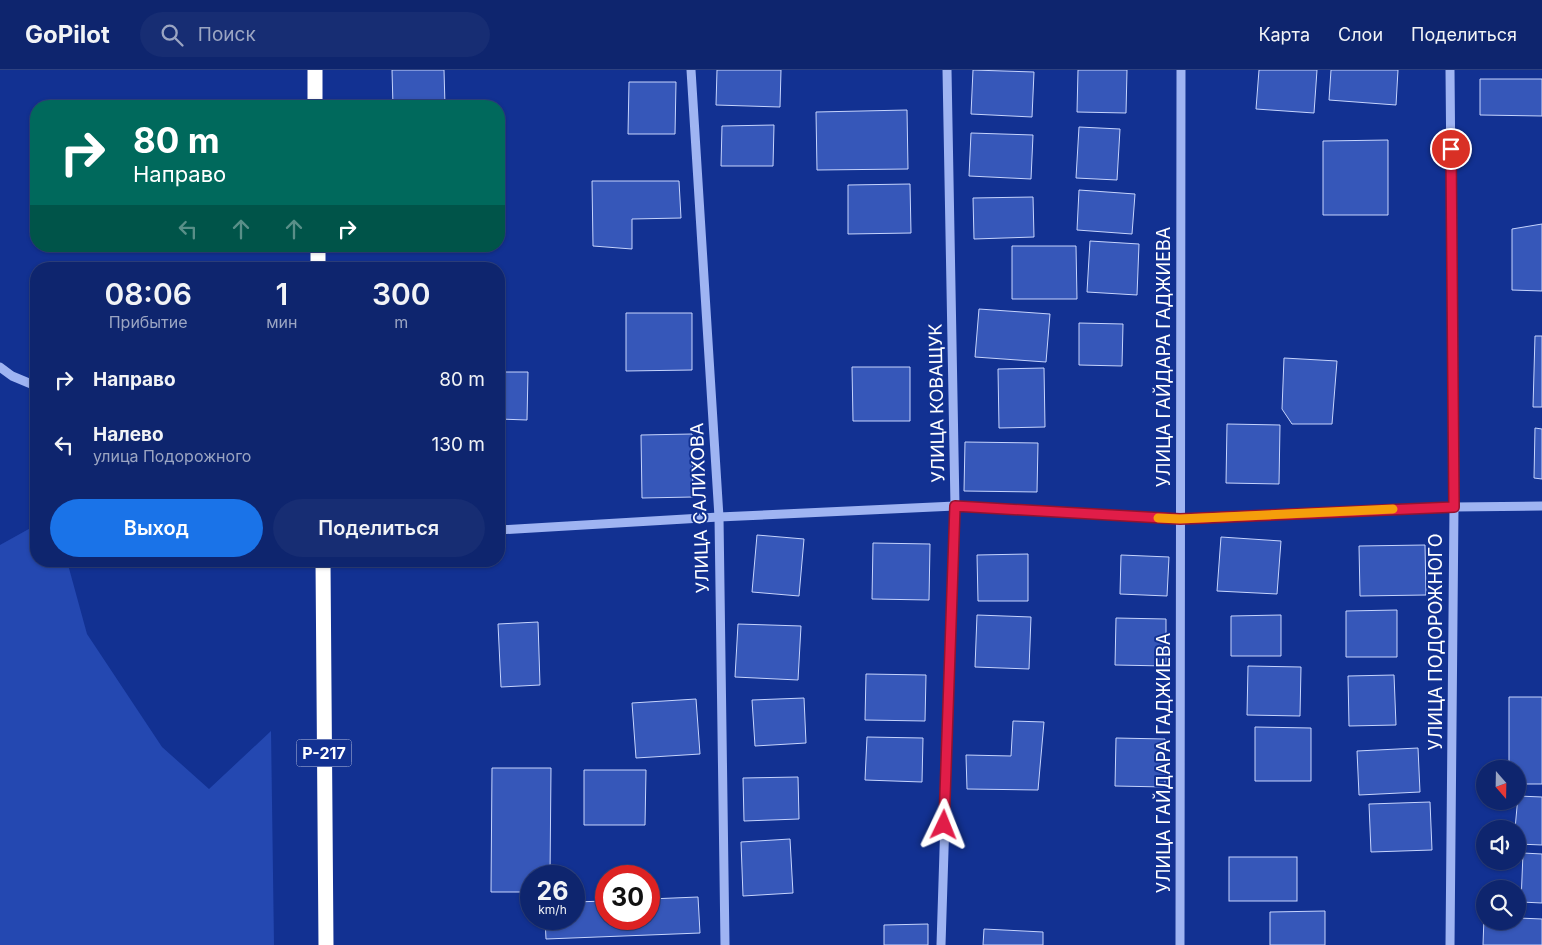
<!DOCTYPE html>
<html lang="ru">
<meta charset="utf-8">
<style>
body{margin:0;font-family:Inter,sans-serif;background:#172d73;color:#f1f3f6;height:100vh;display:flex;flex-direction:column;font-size:19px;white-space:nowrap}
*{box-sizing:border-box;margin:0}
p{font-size:16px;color:#9ba5c2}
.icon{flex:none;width:28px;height:28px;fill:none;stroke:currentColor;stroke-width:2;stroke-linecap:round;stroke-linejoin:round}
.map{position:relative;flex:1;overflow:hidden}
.drawer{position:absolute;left:30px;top:192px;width:475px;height:305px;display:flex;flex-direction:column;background:#0e256e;border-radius:20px;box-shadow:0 1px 4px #0004,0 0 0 1px #2e4281}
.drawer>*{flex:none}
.hud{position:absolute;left:30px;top:30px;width:475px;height:152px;border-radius:20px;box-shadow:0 1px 4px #0004,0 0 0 1px #2e4281;background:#00695c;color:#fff;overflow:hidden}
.needle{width:32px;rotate:160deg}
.controls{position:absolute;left:1476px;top:690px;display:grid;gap:10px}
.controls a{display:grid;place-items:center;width:50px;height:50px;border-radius:50%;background:#0e256e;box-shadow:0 1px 4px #0004,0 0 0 1px #2e4281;font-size:25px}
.speed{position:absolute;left:520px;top:795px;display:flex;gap:10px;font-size:25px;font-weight:700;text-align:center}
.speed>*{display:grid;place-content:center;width:65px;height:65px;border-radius:50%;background:#0e256e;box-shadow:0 1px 4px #0004,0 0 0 1px #2e4281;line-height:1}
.speed small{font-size:12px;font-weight:400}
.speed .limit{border:8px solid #d22;background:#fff;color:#111}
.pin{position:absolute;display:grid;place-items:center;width:42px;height:42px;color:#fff;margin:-21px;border:2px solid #fff;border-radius:50%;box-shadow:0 1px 5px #0007}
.me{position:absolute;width:55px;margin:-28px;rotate:2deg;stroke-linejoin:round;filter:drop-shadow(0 0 4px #0008)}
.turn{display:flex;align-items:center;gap:18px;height:105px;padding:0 20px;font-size:22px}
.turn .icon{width:65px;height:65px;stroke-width:2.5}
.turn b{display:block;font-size:35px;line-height:42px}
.lanes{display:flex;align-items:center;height:48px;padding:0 20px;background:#0003;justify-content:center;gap:25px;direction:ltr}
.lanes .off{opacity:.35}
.eta{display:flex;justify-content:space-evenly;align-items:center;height:85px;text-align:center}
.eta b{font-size:30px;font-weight:600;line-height:35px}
.action{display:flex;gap:10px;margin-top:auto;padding:10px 20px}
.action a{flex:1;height:58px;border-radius:30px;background:#1a73e8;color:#fff;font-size:20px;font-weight:600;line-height:58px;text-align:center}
.action a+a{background:#172d73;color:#f1f3f6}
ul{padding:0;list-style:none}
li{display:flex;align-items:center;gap:15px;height:65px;padding:0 20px}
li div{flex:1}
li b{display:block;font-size:19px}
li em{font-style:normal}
header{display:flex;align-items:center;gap:30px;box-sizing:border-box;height:70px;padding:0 25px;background:#0e256e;border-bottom:1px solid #2e4281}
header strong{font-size:24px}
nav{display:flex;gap:28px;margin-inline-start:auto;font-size:18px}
.search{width:350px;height:45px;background:#172d73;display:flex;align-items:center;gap:12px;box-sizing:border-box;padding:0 18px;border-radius:28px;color:#9ba5c2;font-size:19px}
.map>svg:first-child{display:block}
.green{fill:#2448b1}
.building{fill:#3657b9;stroke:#c6d4fd}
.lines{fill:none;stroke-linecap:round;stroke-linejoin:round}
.minor{stroke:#9fb4f2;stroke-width:9}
.highway{stroke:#fff;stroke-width:15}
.route-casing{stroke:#92132f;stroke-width:12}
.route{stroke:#e11d48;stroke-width:9}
.slow{stroke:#f59e0b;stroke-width:9}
.labels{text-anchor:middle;stroke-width:4;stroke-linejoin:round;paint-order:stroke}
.shield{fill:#123192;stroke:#b8c1de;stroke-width:1}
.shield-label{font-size:16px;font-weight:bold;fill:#fff}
.street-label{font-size:18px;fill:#fff;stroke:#123192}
</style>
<header>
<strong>GoPilot</strong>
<div class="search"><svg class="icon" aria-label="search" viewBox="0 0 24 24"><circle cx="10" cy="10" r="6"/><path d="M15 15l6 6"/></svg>Поиск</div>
<nav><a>Карта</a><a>Слои</a><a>Поделиться</a></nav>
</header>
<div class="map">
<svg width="1542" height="875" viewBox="0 0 1542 875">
<rect width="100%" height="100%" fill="#123192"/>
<polygon class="green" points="36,455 36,491 67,491 87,564 162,677 209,719 271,661 274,875 0,875 0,475"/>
<g class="building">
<polygon points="392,0 444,0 445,36 393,36"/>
<polygon points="717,0 781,0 780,37 716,35"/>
<polygon points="973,0 1034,2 1032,47 971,44"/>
<polygon points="1078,0 1127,0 1126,43 1077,42"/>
<polygon points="1259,0 1317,0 1314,43 1256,39"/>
<polygon points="1331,0 1398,0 1396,35 1329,30"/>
<polygon points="1480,9 1542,9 1542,46 1480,45"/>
<polygon points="629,12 676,12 675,64 628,64"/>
<polygon points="907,40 908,99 817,100 816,42"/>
<polygon points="774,55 773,96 721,96 722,56"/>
<polygon points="1079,57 1120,59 1117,110 1076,108"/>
<polygon points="971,63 1033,65 1031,109 969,106"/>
<polygon points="1388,70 1388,145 1323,145 1323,71"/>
<polygon points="592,111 679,111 681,148 632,149 632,179 593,176"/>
<polygon points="910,114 911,163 848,164 848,115"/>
<polygon points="1079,120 1135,124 1132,164 1077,160"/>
<polygon points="1033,127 1034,167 974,169 973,128"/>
<polygon points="1542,154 1542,221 1512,220 1512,159"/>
<polygon points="1090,171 1139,174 1137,225 1087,222"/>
<polygon points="1012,176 1076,176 1077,229 1012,229"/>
<polygon points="979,239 1050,244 1046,292 975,287"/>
<polygon points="626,243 692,243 692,300 626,301"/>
<polygon points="1079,253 1123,254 1122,296 1079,295"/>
<polygon points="1535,266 1542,266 1542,337 1533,337"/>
<polygon points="1284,288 1337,291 1332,354 1292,354 1282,339"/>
<polygon points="852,297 910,297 910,351 853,351"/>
<polygon points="1044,298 1045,357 999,358 998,299"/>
<polygon points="499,302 528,302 527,350 499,349"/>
<polygon points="1227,354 1280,355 1279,414 1226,413"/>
<polygon points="1535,358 1542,359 1542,409 1534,408"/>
<polygon points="692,364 693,427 642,428 641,365"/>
<polygon points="965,372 1038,373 1037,422 964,421"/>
<polygon points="757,465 804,469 799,526 752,522"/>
<polygon points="1221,467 1281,471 1277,524 1217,521"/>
<polygon points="873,473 930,474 929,530 872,529"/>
<polygon points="1425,475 1426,525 1360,526 1359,476"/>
<polygon points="1028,484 1028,531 978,531 977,485"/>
<polygon points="1121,485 1169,487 1167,526 1120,524"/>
<polygon points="1397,540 1397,587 1346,587 1346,541"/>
<polygon points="977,545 1031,547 1029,599 975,597"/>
<polygon points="1281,545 1281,586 1231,586 1231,546"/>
<polygon points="1116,548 1166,549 1166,596 1115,595"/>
<polygon points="538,552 540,615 501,617 498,554"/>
<polygon points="738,554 801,556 798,610 735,607"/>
<polygon points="1248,596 1301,597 1300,646 1247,645"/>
<polygon points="866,604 926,605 925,651 865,650"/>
<polygon points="1394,605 1396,655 1349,656 1348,606"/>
<polygon points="1509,627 1542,627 1542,714 1518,714 1518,699 1509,699"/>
<polygon points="804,628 806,673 755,676 752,630"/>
<polygon points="696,629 700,684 636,688 632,633"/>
<polygon points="1013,651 1044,652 1038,720 967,719 966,685 1011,686"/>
<polygon points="1255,657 1311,658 1311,711 1255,711"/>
<polygon points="867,667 923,668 922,712 865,710"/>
<polygon points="1116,668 1165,669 1165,717 1115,716"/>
<polygon points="1418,678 1420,722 1359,725 1357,681"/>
<polygon points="492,698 551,698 550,806 531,806 531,822 491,822"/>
<polygon points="584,700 646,700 645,755 584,755"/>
<polygon points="798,707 799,749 744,751 743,708"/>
<polygon points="1518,726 1542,727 1542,775 1518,774 1518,759 1515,759"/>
<polygon points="1430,732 1432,780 1371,782 1369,734"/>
<polygon points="790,769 793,823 743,826 741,772"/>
<polygon points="1523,783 1542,784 1542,833 1521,832"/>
<rect x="1229" y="787" width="68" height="44"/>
<polygon points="698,827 700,863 546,869 545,849 574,849 574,832 606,831 606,849 649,849 649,829"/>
<polygon points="1325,841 1325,875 1270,875 1270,842"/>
<polygon points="1484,847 1485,847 1485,851 1518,851 1518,848 1542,849 1542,875 1483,875"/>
<polygon points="928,854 928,875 884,875 884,855"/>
<polygon points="984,859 1043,862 1043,875 983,875"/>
</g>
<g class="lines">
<g class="minor">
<polyline points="691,0 719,447 725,875"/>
<polyline points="0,297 12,306 36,316"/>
<polyline points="499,460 719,447 955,436 1180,449 1454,437 1542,436"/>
<polyline points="941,875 955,436 947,0"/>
<polyline points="1180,875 1181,0"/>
<polyline points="1450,875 1454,437 1450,0"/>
</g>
<g class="highway">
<polyline points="315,0 315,36"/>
<polyline points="318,176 318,199"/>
<polyline points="323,491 326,875"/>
</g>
</g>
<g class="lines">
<defs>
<polyline id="route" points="944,755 955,436 1180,449 1454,437 1451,79"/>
</defs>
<use href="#route" class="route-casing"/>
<use href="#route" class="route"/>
<polyline class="slow" points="1158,448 1180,449 1393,439"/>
</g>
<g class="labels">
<rect class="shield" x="296.5" y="669.5" width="55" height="27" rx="4"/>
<g class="shield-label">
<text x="324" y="689">Р-217</text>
</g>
<g class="street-label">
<text transform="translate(1164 287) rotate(-90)" y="6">УЛИЦА ГАЙДАРА ГАДЖИЕВА</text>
<text transform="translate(937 333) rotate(-91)" y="6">УЛИЦА КОВАЩУК</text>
<text transform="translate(700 438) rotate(-92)" y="6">УЛИЦА САЛИХОВА</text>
<text transform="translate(1436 572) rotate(-90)" y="6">УЛИЦА ПОДОРОЖНОГО</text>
<text transform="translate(1164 693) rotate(-90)" y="6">УЛИЦА ГАЙДАРА ГАДЖИЕВА</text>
</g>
</g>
</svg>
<div class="controls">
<a><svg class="needle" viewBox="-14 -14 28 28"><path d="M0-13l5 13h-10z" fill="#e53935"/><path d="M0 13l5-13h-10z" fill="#9ba5c2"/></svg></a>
<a><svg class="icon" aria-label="sound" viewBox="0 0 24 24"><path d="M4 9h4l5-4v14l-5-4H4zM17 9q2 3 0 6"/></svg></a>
<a><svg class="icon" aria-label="search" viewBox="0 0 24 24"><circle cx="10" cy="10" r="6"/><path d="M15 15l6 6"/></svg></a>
</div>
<div class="speed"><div>26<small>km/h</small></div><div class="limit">30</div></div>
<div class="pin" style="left:1451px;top:79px;background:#d93025"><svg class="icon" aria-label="arrive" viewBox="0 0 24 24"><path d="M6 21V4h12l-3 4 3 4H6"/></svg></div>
<svg class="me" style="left:944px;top:755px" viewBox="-20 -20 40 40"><path d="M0-17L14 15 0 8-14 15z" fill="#e11d48" stroke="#fff" stroke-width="4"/></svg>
<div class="hud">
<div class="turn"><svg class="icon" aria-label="right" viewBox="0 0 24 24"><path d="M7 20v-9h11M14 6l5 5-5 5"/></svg><div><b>80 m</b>Направо</div></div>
<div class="lanes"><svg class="icon off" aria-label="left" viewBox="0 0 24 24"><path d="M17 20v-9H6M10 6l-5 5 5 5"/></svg><svg class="icon off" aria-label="ahead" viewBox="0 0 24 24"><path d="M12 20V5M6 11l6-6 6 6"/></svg><svg class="icon off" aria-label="ahead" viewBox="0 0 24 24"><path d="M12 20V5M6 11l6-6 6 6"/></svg><svg class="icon" aria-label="right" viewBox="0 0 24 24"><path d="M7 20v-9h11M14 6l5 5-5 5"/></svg></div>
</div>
<section class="drawer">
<div class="eta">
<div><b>08:06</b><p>Прибытие</p></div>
<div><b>1</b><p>мин</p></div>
<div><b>300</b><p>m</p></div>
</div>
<ul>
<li><svg class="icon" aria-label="right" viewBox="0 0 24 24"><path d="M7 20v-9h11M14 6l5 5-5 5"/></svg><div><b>Направо</b></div><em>80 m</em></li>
<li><svg class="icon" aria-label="left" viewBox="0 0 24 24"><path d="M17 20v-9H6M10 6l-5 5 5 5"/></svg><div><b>Налево</b><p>улица Подорожного</p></div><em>130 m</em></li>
</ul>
<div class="action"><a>Выход</a><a>Поделиться</a></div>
</section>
</div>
